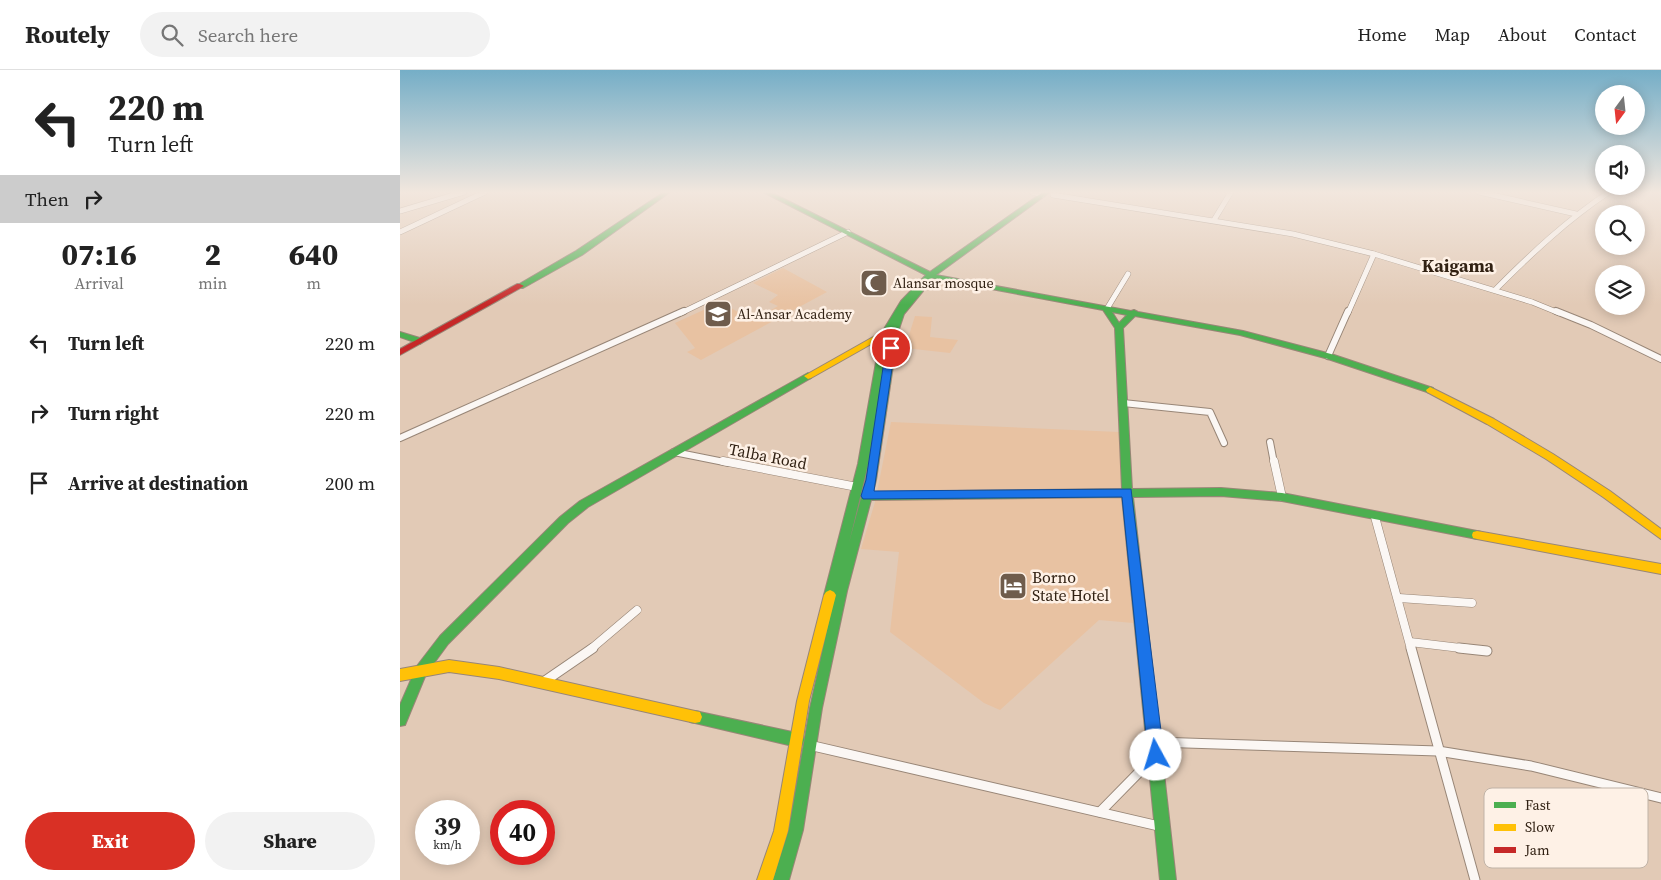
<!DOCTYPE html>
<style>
body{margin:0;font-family:"Source Serif 4",serif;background:#f2f2f2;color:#222;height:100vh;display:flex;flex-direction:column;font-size:19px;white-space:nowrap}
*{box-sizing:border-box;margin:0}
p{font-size:16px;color:#767676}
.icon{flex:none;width:28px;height:28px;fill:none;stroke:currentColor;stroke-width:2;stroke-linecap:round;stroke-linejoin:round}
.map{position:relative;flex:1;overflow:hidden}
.sheet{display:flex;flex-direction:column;background:#fff;width:400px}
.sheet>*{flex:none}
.hud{background:#fff;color:#222;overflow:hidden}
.needle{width:32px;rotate:195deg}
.controls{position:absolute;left:1195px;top:15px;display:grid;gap:10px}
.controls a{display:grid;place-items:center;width:50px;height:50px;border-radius:50%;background:#fff;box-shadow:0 2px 12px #0003;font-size:25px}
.speed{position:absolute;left:15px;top:730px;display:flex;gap:10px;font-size:25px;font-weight:700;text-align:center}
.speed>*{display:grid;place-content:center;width:65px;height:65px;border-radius:50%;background:#fff;box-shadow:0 2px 12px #0003;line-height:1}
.speed small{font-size:12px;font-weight:400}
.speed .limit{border:8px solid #d22;background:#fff;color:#111}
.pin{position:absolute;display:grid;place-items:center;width:42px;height:42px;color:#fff;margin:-21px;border:2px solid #fff;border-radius:50%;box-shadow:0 1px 5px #0007}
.me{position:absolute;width:55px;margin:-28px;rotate:354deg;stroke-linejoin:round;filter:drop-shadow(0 0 4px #0008)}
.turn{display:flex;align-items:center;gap:18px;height:105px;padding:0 25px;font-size:22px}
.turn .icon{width:65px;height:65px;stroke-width:2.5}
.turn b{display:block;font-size:35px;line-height:42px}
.then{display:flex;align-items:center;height:48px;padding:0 25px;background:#0003;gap:10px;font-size:19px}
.eta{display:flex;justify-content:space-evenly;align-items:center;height:85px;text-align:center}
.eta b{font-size:30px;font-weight:800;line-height:35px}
.button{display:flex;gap:10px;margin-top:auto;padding:10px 25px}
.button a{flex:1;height:58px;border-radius:30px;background:#d93025;color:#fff;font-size:20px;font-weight:800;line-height:58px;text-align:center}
.button a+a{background:#f2f2f2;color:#222}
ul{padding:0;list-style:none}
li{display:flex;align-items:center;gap:15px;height:70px;padding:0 25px}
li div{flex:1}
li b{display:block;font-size:19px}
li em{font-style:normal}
header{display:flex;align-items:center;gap:30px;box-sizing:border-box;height:70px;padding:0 25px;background:#fff;border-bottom:1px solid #e0e0e0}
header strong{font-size:24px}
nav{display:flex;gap:28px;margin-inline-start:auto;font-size:18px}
.search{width:350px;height:45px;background:#f2f2f2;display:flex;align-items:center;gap:12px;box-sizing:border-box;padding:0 18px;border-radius:28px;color:#767676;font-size:19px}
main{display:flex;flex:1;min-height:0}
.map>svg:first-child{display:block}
.built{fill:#e8c2a2}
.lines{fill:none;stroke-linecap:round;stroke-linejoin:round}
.street-far3-casing{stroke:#988677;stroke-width:6}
.street-far2-casing{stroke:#988677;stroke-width:8}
.street-far1-casing{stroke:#988677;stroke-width:9}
.street-casing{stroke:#988677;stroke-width:11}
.fast-casing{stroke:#988677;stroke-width:2}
.slow-casing{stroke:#988677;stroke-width:2}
.jam-casing{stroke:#988677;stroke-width:2}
.street-far3{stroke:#fbf7f4;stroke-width:5}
.street-far2{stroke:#fbf7f4;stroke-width:6}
.street-far1{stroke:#fbf7f4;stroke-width:8}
.street{stroke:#fbf7f4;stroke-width:9}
.fast{fill:#4caf50;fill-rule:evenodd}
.slow{fill:#ffc107;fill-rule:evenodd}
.jam{fill:#c62828;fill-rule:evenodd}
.route{fill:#1a73e8;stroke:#114b97}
.labels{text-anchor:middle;stroke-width:5;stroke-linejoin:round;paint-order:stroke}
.far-poi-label{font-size:14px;fill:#312113;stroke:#fef1e6;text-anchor:start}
.street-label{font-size:16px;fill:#312113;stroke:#fef1e6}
.poi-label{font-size:16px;fill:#312113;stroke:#fef1e6;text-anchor:start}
.far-district-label{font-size:18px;font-weight:bold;fill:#312113;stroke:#fef1e6}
.key{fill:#fef1e6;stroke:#c0b3a7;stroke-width:1}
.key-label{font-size:14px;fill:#312113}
</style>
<header>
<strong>Routely</strong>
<div class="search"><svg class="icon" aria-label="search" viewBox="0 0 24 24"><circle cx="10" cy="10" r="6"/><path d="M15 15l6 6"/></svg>Search here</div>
<nav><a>Home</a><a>Map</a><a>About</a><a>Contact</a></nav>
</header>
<main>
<section class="sheet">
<div class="hud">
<div class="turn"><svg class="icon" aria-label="left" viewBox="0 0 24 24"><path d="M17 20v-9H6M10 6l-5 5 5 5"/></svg><div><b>220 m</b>Turn left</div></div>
<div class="then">Then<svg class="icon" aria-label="right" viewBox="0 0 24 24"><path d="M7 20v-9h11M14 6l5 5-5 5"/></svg></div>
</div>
<div class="eta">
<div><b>07:16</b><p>Arrival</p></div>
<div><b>2</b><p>min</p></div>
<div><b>640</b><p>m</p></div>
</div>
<ul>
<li><svg class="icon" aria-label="left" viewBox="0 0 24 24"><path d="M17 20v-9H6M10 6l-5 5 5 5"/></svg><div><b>Turn left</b></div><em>220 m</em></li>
<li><svg class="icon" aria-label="right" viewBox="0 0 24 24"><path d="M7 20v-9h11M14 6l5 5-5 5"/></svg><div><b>Turn right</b></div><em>220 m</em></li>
<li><svg class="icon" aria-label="arrive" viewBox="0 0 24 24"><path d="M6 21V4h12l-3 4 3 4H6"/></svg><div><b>Arrive at destination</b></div><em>200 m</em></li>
</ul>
<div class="button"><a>Exit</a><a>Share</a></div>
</section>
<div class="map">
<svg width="1261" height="810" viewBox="0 0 1261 810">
<rect width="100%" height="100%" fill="#e2cab6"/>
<g class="built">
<polygon points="383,198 427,222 301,290 287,282 295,278 275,253 321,232 353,251 378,236 369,232 378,225 353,213"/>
<polygon points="515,246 532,247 530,267 558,270 550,283 505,278"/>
<polygon points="491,352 719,362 733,553 699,550 600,640 584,633 490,562 499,482 461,479 475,432"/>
</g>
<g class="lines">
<defs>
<g id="street-far3">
<polyline points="632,122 642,125"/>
<polyline points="1079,122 1176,144"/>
<polyline points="653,125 893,164 974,184 1132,232 1159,243"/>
<polyline points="0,141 64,122"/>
<polyline points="814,150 831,122"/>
<polyline points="0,162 85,122"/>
<path d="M 1096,219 C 1132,183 1167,150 1209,122"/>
<polyline points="708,237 728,204"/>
<polyline points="281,243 448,162"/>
<polyline points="948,243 974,184"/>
</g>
<g id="street-far2">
<polyline points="1156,241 1191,255 1261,289"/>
<polyline points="928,286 948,241"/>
<polyline points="723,333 810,342 824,373"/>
<polyline points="0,368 284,241"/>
<polyline points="870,372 874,393"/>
<polyline points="274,382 329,393"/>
</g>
<g id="street-far1">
<polyline points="323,391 457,417"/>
<polyline points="874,391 882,427"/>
<polyline points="975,447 1011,579"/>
<polyline points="999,528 1072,533"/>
<polyline points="1010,572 1069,579"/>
<polyline points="191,579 237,540"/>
</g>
<g id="street">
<polyline points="1011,578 1075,810"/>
<polyline points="1059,578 1087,581"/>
<polyline points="142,613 193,578"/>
<polyline points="755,672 1038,681 1131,696 1261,728"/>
<polyline points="409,675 763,757"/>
<polyline points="700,742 754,687"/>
</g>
<g id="fast">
<polygon points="264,122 270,122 182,185 123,218 120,218 116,216 176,181"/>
<path d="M 363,122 L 370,122 L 530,202 L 643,122 L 650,122 L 536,205 L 731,241 L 734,240 L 738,242 L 843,261 L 931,284 L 1033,318 L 1034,320 L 1030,323 L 925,288 L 840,265 L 735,246 L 723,258 L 732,419 L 821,418 L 882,423 L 1077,461 L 1081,462 L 1082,465 L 1081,468 L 1077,469 L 882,431 L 821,426 L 733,427 L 776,810 L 760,810 L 722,427 L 471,430 L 447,521 L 422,638 L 403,760 L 389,810 L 373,810 L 389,760 L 410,638 L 434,529 L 430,530 L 426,528 L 424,525 L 458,394 L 481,264 L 501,231 L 526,205 ZM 532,208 L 703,240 L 715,258 L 722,419 L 473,422 L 476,410 L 498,262 L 504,244 L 523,221 L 520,219 ZM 712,242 L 727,245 L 719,253 ZM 490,263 L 466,410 L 449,473 L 468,394 Z"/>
<polygon points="0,262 23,269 24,271 20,274 0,267"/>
<polygon points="408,303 412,306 411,308 188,437 168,453 48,574 26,604 5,655 0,656 0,635 17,596 40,566 160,447 180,431"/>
<polygon points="295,641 397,663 402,665 404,670 402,675 397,677 295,653 290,652 288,647 290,642"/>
</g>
<g id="slow">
<polygon points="482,262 485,262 489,264 411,308 408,309 404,306"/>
<polygon points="1030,317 1094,349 1153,384 1210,421 1261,459 1261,469 1203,427 1146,389 1087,354 1027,322 1026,320"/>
<polygon points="1077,461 1261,494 1261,504 1077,469 1073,468 1072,465 1073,462"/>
<polygon points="430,520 434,522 436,525 409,631 388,761 373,810 357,810 374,761 397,631 424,525 426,522"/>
<polygon points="49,590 99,597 295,641 300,642 302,647 300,652 295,653 99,609 49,602 0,611 0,599"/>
</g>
<polygon id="jam" points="117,214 120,214 124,216 0,285 0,279"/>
</defs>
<use href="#street-far3" class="street-far3-casing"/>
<use href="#street-far2" class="street-far2-casing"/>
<use href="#street-far1" class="street-far1-casing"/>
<use href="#street" class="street-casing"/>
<use href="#fast" class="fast-casing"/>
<use href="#slow" class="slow-casing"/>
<use href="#jam" class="jam-casing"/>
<use href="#street-far3" class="street-far3"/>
<use href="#street-far2" class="street-far2"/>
<use href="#street-far1" class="street-far1"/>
<use href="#street" class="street"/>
<use href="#fast" class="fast"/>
<use href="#slow" class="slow"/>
<use href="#jam" class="jam"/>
</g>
<linearGradient id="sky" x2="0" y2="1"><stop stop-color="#75aec7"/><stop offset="0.52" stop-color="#f2e7de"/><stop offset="1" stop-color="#f2e7de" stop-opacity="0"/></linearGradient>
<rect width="1261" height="235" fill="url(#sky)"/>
<polygon class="route" points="491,275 495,278 474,421 731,419 764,685 761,690 756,693 751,690 748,685 722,427 463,429 461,426 466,410 486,278"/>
<defs>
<symbol id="mosque-square" viewBox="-11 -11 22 22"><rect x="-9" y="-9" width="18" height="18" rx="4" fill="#6f5c4c" stroke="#fef1e6"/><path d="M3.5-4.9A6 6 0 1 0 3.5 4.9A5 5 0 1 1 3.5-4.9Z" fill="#fff"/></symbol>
<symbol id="school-square" viewBox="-11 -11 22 22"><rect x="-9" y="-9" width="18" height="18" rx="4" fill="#6f5c4c" stroke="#fef1e6"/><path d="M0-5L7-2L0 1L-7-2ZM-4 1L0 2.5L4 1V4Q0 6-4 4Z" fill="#fff"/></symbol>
<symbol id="hotel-square" viewBox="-11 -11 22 22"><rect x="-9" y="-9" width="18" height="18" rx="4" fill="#6f5c4c" stroke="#fef1e6"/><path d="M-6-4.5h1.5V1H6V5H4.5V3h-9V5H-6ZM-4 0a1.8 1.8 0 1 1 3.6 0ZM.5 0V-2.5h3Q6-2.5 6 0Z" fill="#fff"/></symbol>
</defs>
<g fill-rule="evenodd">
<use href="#mosque-square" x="458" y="197" width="32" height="32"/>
<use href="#school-square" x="302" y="228" width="32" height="32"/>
<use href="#hotel-square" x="597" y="500" width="32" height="32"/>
</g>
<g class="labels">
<g class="far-poi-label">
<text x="493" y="218">Alansar mosque</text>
<text x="337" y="249">Al-Ansar Academy</text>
</g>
<g class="street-label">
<text transform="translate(368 386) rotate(11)" y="6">Talba Road</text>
</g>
<g class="poi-label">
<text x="632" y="513">Borno<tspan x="632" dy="18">State Hotel</tspan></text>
</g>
<g class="far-district-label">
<text x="1058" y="202">Kaigama</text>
</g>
</g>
<rect x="1084" y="718" width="164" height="80" rx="8" class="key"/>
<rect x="1094" y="732" width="22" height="6" fill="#4caf50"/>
<rect x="1094" y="754" width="22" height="7" fill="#ffc107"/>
<rect x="1094" y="777" width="22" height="6" fill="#c62828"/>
<g class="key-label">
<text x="1125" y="740">Fast</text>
<text x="1125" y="762">Slow</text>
<text x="1125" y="785">Jam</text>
</g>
</svg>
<div class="controls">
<a><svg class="needle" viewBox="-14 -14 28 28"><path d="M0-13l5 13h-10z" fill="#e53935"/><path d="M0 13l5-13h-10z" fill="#767676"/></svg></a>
<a><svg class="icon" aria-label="sound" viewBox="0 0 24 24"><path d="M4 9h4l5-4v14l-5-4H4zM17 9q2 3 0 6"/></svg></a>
<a><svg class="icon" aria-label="search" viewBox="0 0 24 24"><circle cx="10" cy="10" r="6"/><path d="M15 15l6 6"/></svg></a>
<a><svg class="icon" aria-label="layers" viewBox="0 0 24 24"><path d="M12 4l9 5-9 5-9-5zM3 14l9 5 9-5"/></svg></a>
</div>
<div class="speed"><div>39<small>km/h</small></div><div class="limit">40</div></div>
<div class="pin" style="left:491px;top:278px;background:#d93025"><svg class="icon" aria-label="arrive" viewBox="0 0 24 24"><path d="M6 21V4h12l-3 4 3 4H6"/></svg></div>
<svg class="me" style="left:756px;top:685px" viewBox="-20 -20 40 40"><circle r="19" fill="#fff"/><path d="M0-13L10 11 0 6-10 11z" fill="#1a73e8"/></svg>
</div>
</main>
